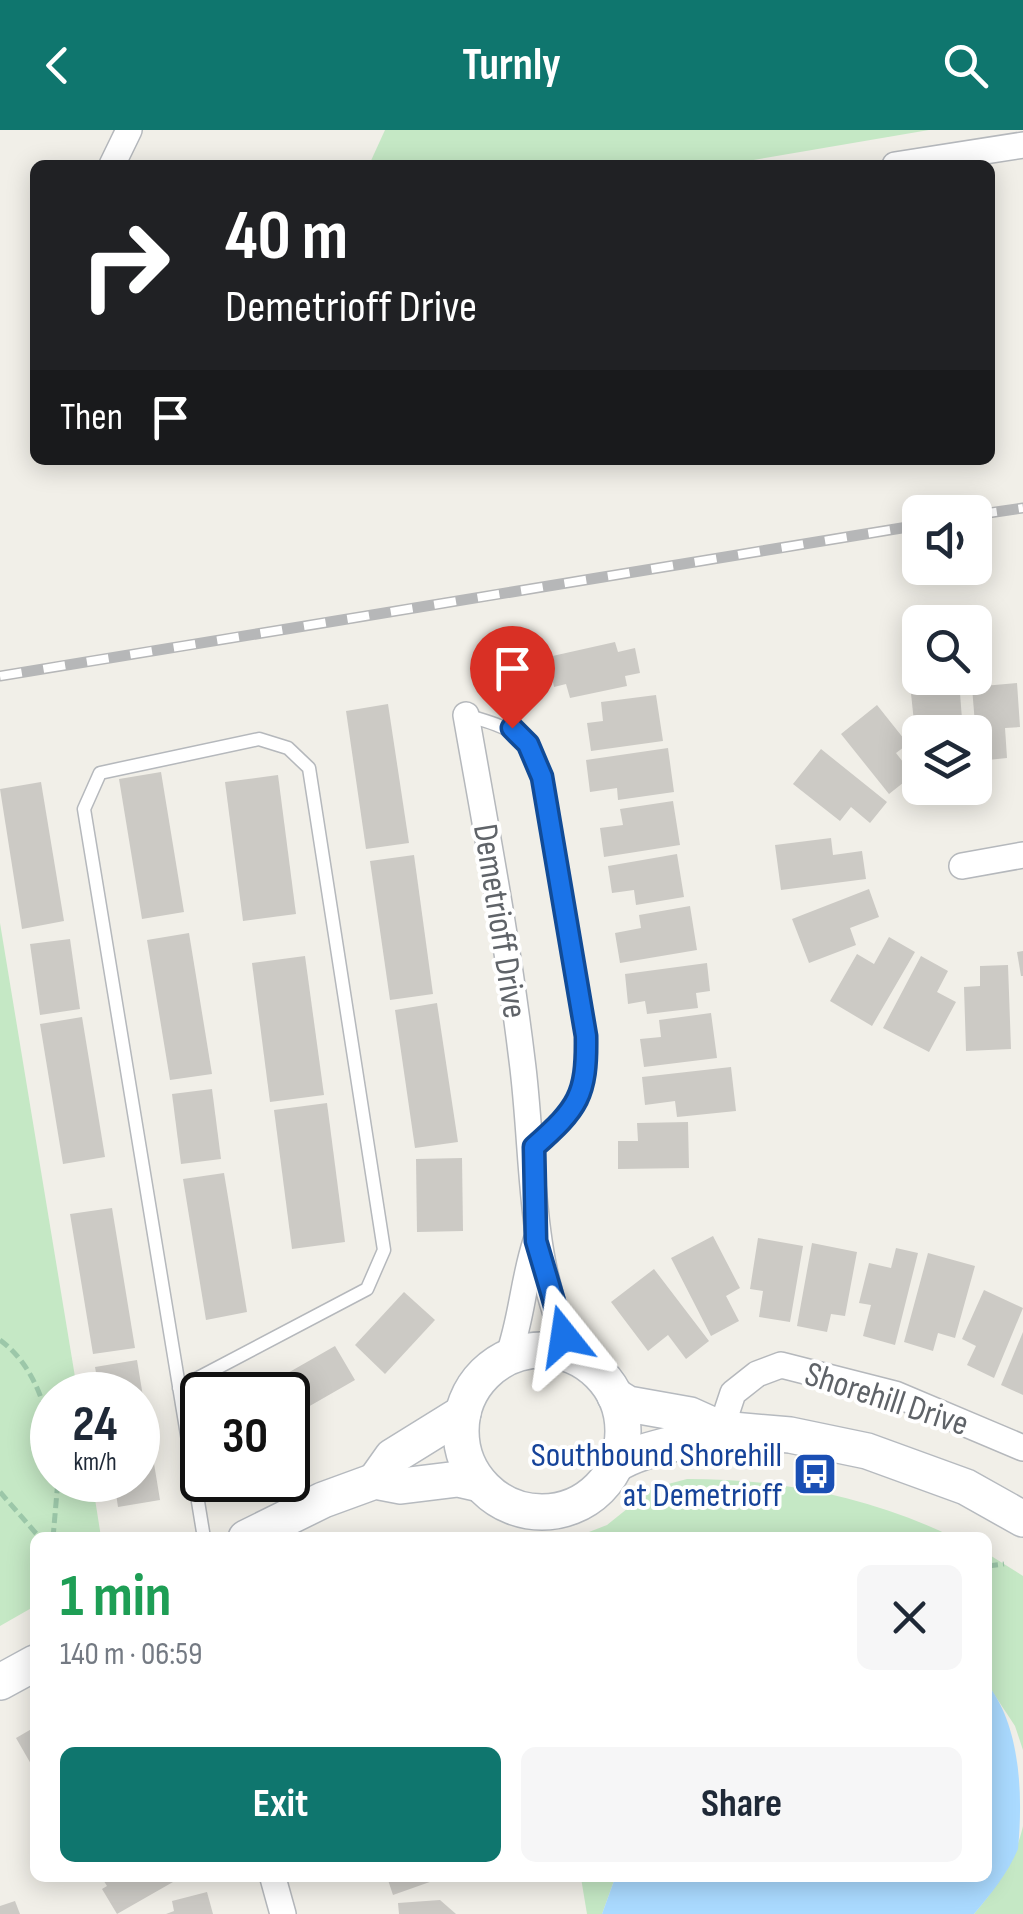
<!DOCTYPE html>
<meta charset="utf-8">
<style>
body{margin:0;font-family:"Sofia Sans Condensed",sans-serif;background:#f6f6f7;color:#1f2937;height:100vh;display:flex;flex-direction:column;font-size:38px;white-space:nowrap}
*{box-sizing:border-box;margin:0}
p{font-size:32px;color:#747a83}
.icon{flex:none;width:55px;height:55px;fill:none;stroke:currentColor;stroke-width:2;stroke-linecap:round;stroke-linejoin:round}
.map{position:relative;flex:1;overflow:hidden}
.panel{position:absolute;left:30px;top:1402px;width:962px;height:350px;display:flex;flex-direction:column;background:#fff;border-radius:15px;box-shadow:0 5px 25px #0003}
.panel>*{flex:none}
.banner{position:absolute;left:30px;top:30px;width:965px;height:305px;border-radius:15px;box-shadow:0 5px 25px #0003;background:#202124;color:#fff;overflow:hidden}
.controls{position:absolute;left:902px;top:365px;display:grid;gap:20px}
.controls a{display:grid;place-items:center;width:90px;height:90px;border-radius:15px;background:#fff;box-shadow:0 5px 25px #0003;font-size:50px}
.speed{position:absolute;left:30px;top:1242px;display:flex;gap:20px;font-size:50px;font-weight:700;text-align:center}
.speed>*{display:grid;place-content:center;width:130px;height:130px;border-radius:50%;background:#fff;box-shadow:0 5px 25px #0003;line-height:1}
.speed small{font-size:25px;font-weight:400}
.speed .limit{border:5px solid #111;border-radius:15px;background:#fff;color:#111}
.pin{position:absolute;display:grid;place-items:center;width:85px;height:85px;color:#fff;margin:-102px -42px;border-radius:50% 50% 50% 0;rotate:-45deg;box-shadow:0 0 10px #0007}
.pin .icon{rotate:45deg}
.me{position:absolute;width:110px;margin:-55px;rotate:345deg;stroke-linejoin:round;filter:drop-shadow(0 0 8px #0008)}
.turn{display:flex;align-items:center;gap:35px;height:210px;padding:0 30px;font-size:45px}
.turn .icon{width:130px;height:130px;stroke-width:2.5}
.turn b{display:block;font-size:70px;line-height:85px}
.then{display:flex;align-items:center;height:95px;padding:0 30px;background:#0003;gap:20px;font-size:38px}
.round{display:grid;place-items:center;flex:none;width:105px;height:105px;border-radius:15px;background:#f6f6f7}
.head{display:flex;align-items:center;justify-content:space-between;height:170px;padding:0 30px}
h1{font-size:60px;font-weight:700;line-height:75px;color:#1e9e55}
.cta{display:flex;gap:20px;margin-top:auto;padding:20px 30px}
.cta a{flex:1;height:115px;border-radius:15px;background:#0f766e;color:#fff;font-size:40px;font-weight:700;line-height:115px;text-align:center}
.cta a+a{background:#f6f6f7;color:#1f2937}
header{display:flex;justify-content:space-between;align-items:center;height:130px;padding:0 30px;background:#0f766e;color:#fff;font-size:45px;font-weight:700}
.map>svg:first-child{display:block}
.green{fill:#c5e8c5}
.water{fill:#aadaff}
.building{fill:#cccac5}
.lines{fill:none;stroke-linecap:round;stroke-linejoin:round}
.lane-casing{stroke:#b5b8bc;stroke-width:15}
.street-casing{stroke:#b5b8bc;stroke-width:28}
.secondary-casing{stroke:#b6babf;stroke-width:38}
.path{stroke:#9cc7a9;stroke-width:5;stroke-dasharray:10 5;stroke-linecap:butt}
.lane{stroke:#fff;stroke-width:12}
.street{stroke:#fff;stroke-width:25}
.secondary{stroke:#fff;stroke-width:35}
.rail-casing{stroke:#b6b7b8;stroke-width:11}
.rail{stroke:#fff;stroke-width:8;stroke-dasharray:22;stroke-linecap:butt}
.route-casing{stroke:#114b97;stroke-width:25}
.route{stroke:#1a73e8;stroke-width:18}
.labels{text-anchor:middle;stroke-width:8;stroke-linejoin:round;paint-order:stroke}
.street-label{font-size:35px;fill:#5f6368;stroke:#fff}
.transit-label{font-size:35px;fill:#164399;stroke:#fff;text-anchor:end}
</style>
<header><svg class="icon" aria-label="back" viewBox="0 0 24 24"><path d="M15 5l-7 7 7 7"/></svg>Turnly<svg class="icon" aria-label="search" viewBox="0 0 24 24"><circle cx="10" cy="10" r="6"/><path d="M15 15l6 6"/></svg></header>
<div class="map">
<svg width="1023" height="1784" viewBox="0 0 1023 1784">
<rect width="100%" height="100%" fill="#f1efe8"/>
<g class="green">
<polygon points="385,0 929,0 724,35 369,35"/>
<polygon points="0,793 78,1265 52,1265 52,1350 92,1350 101,1407 35,1408 35,1476 0,1496"/>
<path d="M 687,1349 C 781,1349 868,1366 953,1407 L 576,1407 L 607,1395 L 653,1358 Z"/>
<polygon points="988,1424 1023,1446 1023,1620 1015,1596 988,1555"/>
<path d="M 1023,1696 L 1023,1784 L 974,1784 C 997,1757 1015,1731 1023,1696 Z"/>
<polygon points="581,1748 615,1748 602,1784 587,1784"/>
</g>
<path class="water" d="M 988,1555 C 1021,1597 1023,1667 1018,1719 C 1008,1743 991,1764 974,1784 L 602,1784 L 615,1748 L 988,1748 Z"/>
<g class="building">
<polygon points="615,512 618,522 635,518 640,543 625,546 627,556 570,568 566,554 554,557 548,527"/>
<polygon points="959,550 963,602 920,602 920,611 916,611 910,554"/>
<polygon points="1017,553 1020,597 1005,598 1007,628 978,631 972,557"/>
<polygon points="656,565 663,611 591,621 587,593 603,591 601,572"/>
<polygon points="388,574 409,713 366,719 346,581"/>
<polygon points="877,575 908,614 896,623 913,645 889,664 841,604"/>
<polygon points="668,618 674,662 618,670 617,658 590,662 586,630"/>
<polygon points="821,619 887,672 870,693 851,677 840,691 793,654"/>
<polygon points="161,642 184,782 142,789 119,649"/>
<polygon points="278,645 296,784 243,791 225,652"/>
<polygon points="41,652 64,791 22,799 0,659"/>
<polygon points="673,671 680,715 604,727 600,698 623,695 620,679"/>
<polygon points="831,708 833,725 862,721 866,749 781,760 775,715"/>
<polygon points="677,724 684,767 636,775 634,760 612,763 608,736"/>
<polygon points="414,725 433,864 390,870 370,731"/>
<polygon points="869,759 879,787 850,798 856,815 809,833 792,789"/>
<polygon points="690,776 697,820 620,833 615,803 641,798 639,785"/>
<polygon points="189,803 212,944 170,950 147,810"/>
<polygon points="889,807 915,822 872,896 830,871 857,824 874,834"/>
<polygon points="70,809 80,879 40,885 30,814"/>
<polygon points="1023,821 1023,846 1021,846 1017,822"/>
<polygon points="305,826 324,965 270,972 252,833"/>
<polygon points="921,826 948,841 937,862 956,872 929,922 883,898"/>
<polygon points="707,833 710,861 696,863 698,878 647,884 645,871 628,874 625,844"/>
<polygon points="1008,835 1011,919 966,921 964,857 980,856 980,836"/>
<polygon points="437,873 458,1012 415,1018 395,880"/>
<polygon points="711,883 717,928 644,937 640,909 661,907 659,890"/>
<polygon points="82,887 105,1027 63,1034 40,894"/>
<polygon points="731,937 736,981 677,987 675,971 645,975 642,947"/>
<polygon points="212,959 221,1029 181,1034 172,964"/>
<polygon points="327,973 345,1112 292,1119 274,980"/>
<polygon points="688,992 689,1038 618,1039 618,1011 638,1011 637,993"/>
<polygon points="462,1028 463,1101 417,1102 416,1029"/>
<polygon points="224,1043 247,1182 206,1190 183,1049"/>
<polygon points="112,1078 135,1218 93,1224 70,1084"/>
<polygon points="713,1106 740,1158 726,1166 739,1191 711,1206 671,1128"/>
<polygon points="758,1108 803,1116 790,1192 759,1187 763,1161 750,1159"/>
<polygon points="812,1113 857,1122 845,1186 831,1184 827,1202 797,1196"/>
<polygon points="896,1118 918,1123 895,1215 863,1206 871,1175 859,1173 869,1133 891,1138"/>
<polygon points="928,1123 975,1136 955,1208 938,1203 933,1221 904,1212"/>
<polygon points="654,1139 709,1211 686,1229 668,1205 648,1221 611,1172"/>
<polygon points="984,1160 1023,1178 994,1248 967,1235 976,1216 962,1209"/>
<polygon points="404,1162 435,1190 385,1244 355,1215"/>
<polygon points="1023,1202 1023,1265 1001,1255"/>
<polygon points="335,1216 355,1250 294,1285 288,1289 288,1265 249,1265"/>
<polygon points="137,1230 160,1370 118,1377 114,1350 138,1350 138,1265 100,1265 95,1237"/>
<polygon points="35,1597 35,1641 16,1608"/>
<polygon points="102,1748 180,1748 117,1784 102,1759 107,1756"/>
<polygon points="380,1748 441,1748 393,1765 388,1750 382,1752"/>
<polygon points="207,1762 213,1784 166,1784 174,1781 172,1771"/>
<polygon points="440,1770 456,1784 399,1784 398,1773"/>
<polygon points="15,1771 20,1784 0,1784 0,1776"/>
</g>
<g class="lines">
<defs>
<g id="lane">
<path d="M 466,585 C 513,599 522,601 541,647 L 586,906 C 587,966 577,978 533,1017"/>
<polyline points="179,1258 367,1159 384,1120 309,638 288,618 259,609 100,643 84,679 204,1408"/>
</g>
<g id="street">
<polyline points="112,35 129,0"/>
<polyline points="895,35 1023,15"/>
<path d="M 466,585 C 486,699 508,814 522,930 C 535,1029 527,1136 574,1227"/>
<polyline points="962,736 1023,725"/>
<path d="M 508,1227 C 522,1189 523,1150 536,1111"/>
<polyline points="721,1299 733,1263 757,1244 781,1235 895,1264 1023,1318"/>
<polyline points="273,1748 283,1784"/>
</g>
<g id="secondary">
<circle cx="542" cy="1301" r="81"/>
<polyline points="615,1266 628,1274 690,1285 721,1299 790,1305 867,1321 966,1357 1023,1389"/>
<path d="M 615,1335 C 647,1315 686,1315 721,1299"/>
<polyline points="375,1351 392,1327 463,1283"/>
<polyline points="246,1408 323,1370 375,1351 401,1356 458,1349 480,1354"/>
<polyline points="0,1552 35,1533"/>
</g>
</defs>
<use href="#lane" class="lane-casing"/>
<use href="#street" class="street-casing"/>
<use href="#secondary" class="secondary-casing"/>
<g class="path">
<path d="M 0,1210 C 31,1233 43,1268 52,1304"/>
<polyline points="0,1362 40,1408"/>
<polyline points="53,1408 58,1350"/>
<polyline points="504,1408 504,1406"/>
<polyline points="988,1436 1004,1434"/>
</g>
<use href="#lane" class="lane"/>
<use href="#street" class="street"/>
<use href="#secondary" class="secondary"/>
<defs>
<g id="rail">
<polyline points="975,385 1023,378"/>
<polyline points="0,546 920,395"/>
</g>
</defs>
<use href="#rail" class="rail-casing"/>
<use href="#rail" class="rail"/>
</g>
<g class="lines">
<defs>
<path id="route" d="M 512,598 L 528,614 L 542,647 L 586,906 C 587,966 578,978 534,1017 L 536,1111 L 564,1206"/>
</defs>
<use href="#route" class="route-casing"/>
<use href="#route" class="route"/>
</g>
<defs>
<symbol id="bus-square" viewBox="-11 -11 22 22"><rect x="-9" y="-9" width="18" height="18" rx="4" fill="#1a4fb4" stroke="#fff"/><path d="M-5-6H5V4H4V6H2V4H-2V6H-4V4H-5ZM-3.5-4V0h7V-4ZM-3.5 1.2v1.5H-2V1.2ZM2 1.2v1.5H3.5V1.2Z" fill="#fff"/></symbol>
</defs>
<g fill-rule="evenodd">
<use href="#bus-square" x="790" y="1319" width="50" height="50"/>
</g>
<g class="labels">
<g class="street-label">
<text transform="translate(501 791) rotate(81)" y="12">Demetrioff Drive</text>
<text transform="translate(887 1268) rotate(18)" y="12">Shorehill Drive</text>
</g>
<g class="transit-label">
<text x="782" y="1336">Southbound Shorehill<tspan x="782" dy="40">at Demetrioff</tspan></text>
</g>
</g>
</svg>
<div class="controls">
<a><svg class="icon" aria-label="sound" viewBox="0 0 24 24"><path d="M4 9h4l5-4v14l-5-4H4zM17 9q2 3 0 6"/></svg></a>
<a><svg class="icon" aria-label="search" viewBox="0 0 24 24"><circle cx="10" cy="10" r="6"/><path d="M15 15l6 6"/></svg></a>
<a><svg class="icon" aria-label="layers" viewBox="0 0 24 24"><path d="M12 4l9 5-9 5-9-5zM3 14l9 5 9-5"/></svg></a>
</div>
<div class="speed"><div>24<small>km/h</small></div><div class="limit">30</div></div>
<div class="pin" style="left:512px;top:598px;background:#d93025"><svg class="icon" aria-label="arrive" viewBox="0 0 24 24"><path d="M6 21V4h12l-3 4 3 4H6"/></svg></div>
<svg class="me" style="left:564px;top:1206px" viewBox="-20 -20 40 40"><path d="M0-17L14 15 0 8-14 15z" fill="#1a73e8" stroke="#fff" stroke-width="4"/></svg>
<div class="banner">
<div class="turn"><svg class="icon" aria-label="right" viewBox="0 0 24 24"><path d="M7 20v-9h11M14 6l5 5-5 5"/></svg><div><b>40 m</b>Demetrioff Drive</div></div>
<div class="then">Then<svg class="icon" aria-label="arrive" viewBox="0 0 24 24"><path d="M6 21V4h12l-3 4 3 4H6"/></svg></div>
</div>
<section class="panel">
<div class="head"><div><h1>1 min</h1><p>140 m · 06:59</p></div><a class="round"><svg class="icon" aria-label="close" viewBox="0 0 24 24"><path d="M6 6l12 12M18 6L6 18"/></svg></a></div>
<div class="cta"><a>Exit</a><a>Share</a></div>
</section>
</div>
